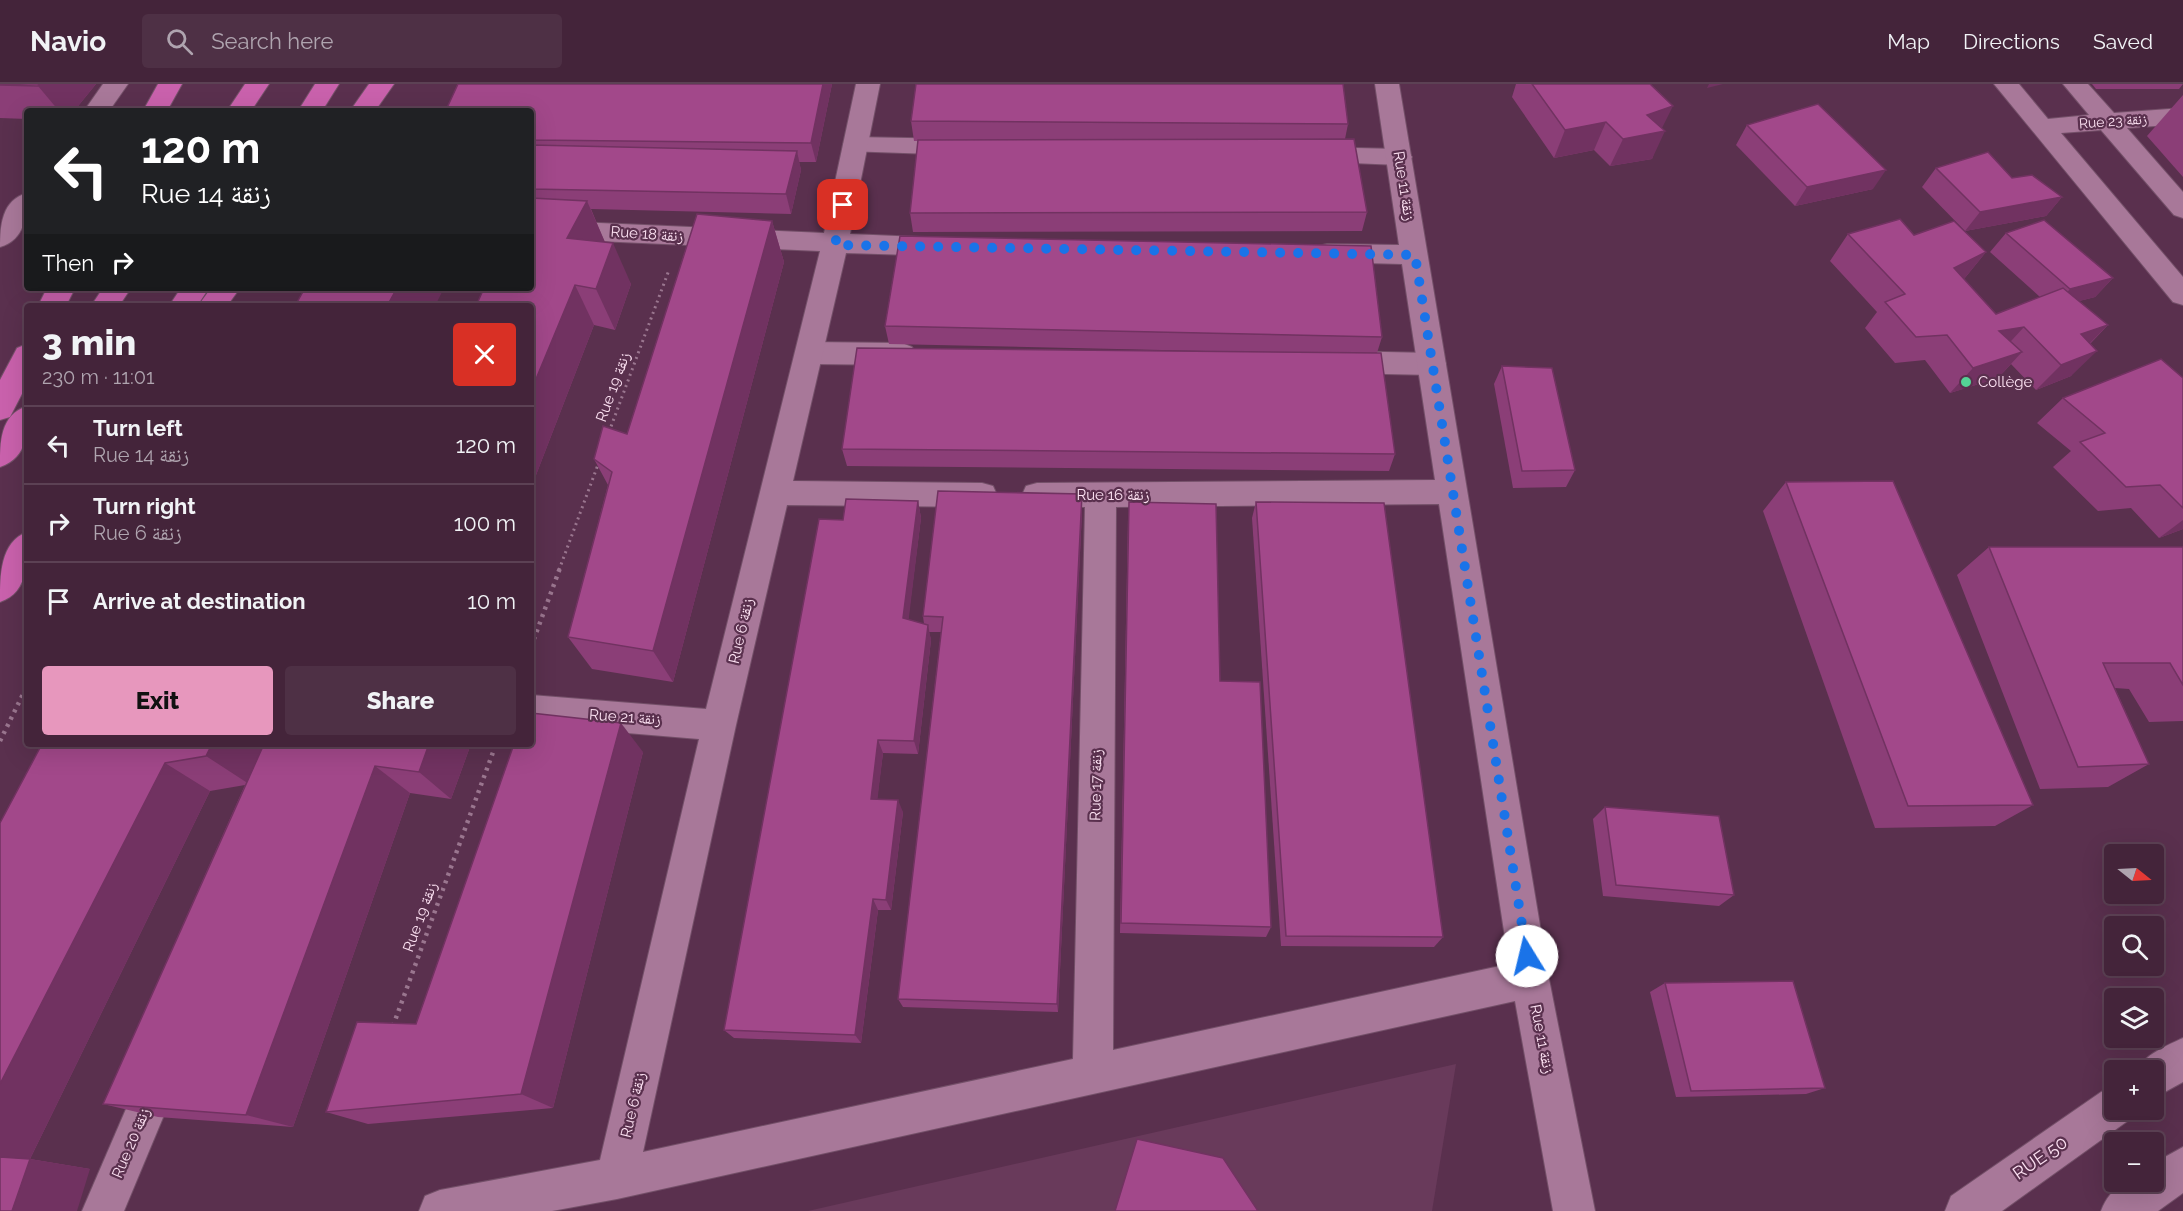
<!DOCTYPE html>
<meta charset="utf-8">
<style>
body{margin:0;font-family:Raleway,"Noto Naskh Arabic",sans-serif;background:#4e3045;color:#f1f3f6;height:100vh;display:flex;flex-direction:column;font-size:22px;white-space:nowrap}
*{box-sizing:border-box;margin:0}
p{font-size:20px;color:#afa4af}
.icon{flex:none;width:33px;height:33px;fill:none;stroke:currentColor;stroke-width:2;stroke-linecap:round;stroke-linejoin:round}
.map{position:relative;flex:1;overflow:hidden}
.side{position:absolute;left:24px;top:219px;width:510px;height:444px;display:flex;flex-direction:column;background:#44243a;border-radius:6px;box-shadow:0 6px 24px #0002,0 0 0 2px #5c4154}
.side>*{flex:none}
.guide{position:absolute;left:24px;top:24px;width:510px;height:183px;border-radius:6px;box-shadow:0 6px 24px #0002,0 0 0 2px #5c4154;background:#202124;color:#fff;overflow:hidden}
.needle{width:39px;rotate:108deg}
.tools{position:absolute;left:2104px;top:760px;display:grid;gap:12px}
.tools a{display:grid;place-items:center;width:60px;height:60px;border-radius:6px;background:#44243a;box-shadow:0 6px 24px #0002,0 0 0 2px #5c4154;font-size:30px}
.pin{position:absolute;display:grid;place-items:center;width:51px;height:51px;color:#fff;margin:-26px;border-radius:12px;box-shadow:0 3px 9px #0006}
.me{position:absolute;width:66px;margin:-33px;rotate:351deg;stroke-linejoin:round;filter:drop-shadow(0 0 4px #0008)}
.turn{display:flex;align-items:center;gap:21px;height:126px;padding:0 18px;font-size:27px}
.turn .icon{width:78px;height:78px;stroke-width:2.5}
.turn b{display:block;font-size:42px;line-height:51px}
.then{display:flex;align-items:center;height:57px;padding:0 18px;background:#0003;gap:12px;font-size:22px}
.round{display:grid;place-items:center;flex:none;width:63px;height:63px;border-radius:6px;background:#4e3045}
.overview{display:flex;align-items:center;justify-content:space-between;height:102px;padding:0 18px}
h1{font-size:36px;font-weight:800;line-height:45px}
.action{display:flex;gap:12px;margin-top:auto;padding:12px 18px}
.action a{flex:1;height:69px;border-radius:6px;background:#e797bd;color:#111;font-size:24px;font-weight:800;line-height:69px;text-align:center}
.action a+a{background:#4e3045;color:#f1f3f6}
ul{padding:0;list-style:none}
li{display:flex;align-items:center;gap:18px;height:78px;padding:0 18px;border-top:2px solid #5c4154}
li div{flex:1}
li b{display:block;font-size:22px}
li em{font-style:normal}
header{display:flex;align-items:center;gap:36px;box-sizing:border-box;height:84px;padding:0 30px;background:#44243a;border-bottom:2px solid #5c4154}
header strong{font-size:28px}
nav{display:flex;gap:33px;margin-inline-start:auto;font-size:21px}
.search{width:420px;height:54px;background:#4e3045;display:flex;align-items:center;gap:15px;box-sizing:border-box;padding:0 21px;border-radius:6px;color:#afa4af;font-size:22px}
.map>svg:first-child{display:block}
.built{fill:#693a5b}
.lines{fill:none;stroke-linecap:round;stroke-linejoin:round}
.pedestrian-casing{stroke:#734f68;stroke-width:2}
.minor-casing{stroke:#734f68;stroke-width:2}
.trunk-casing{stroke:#734f68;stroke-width:2}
.path-far1{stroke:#9a768f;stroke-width:3;stroke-dasharray:2 4;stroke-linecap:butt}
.path{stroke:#9a768f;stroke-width:4.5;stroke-dasharray:3 5;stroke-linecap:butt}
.pedestrian{fill:#a87899;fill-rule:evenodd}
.minor{fill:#a87899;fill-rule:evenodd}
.trunk{fill:#c961ac;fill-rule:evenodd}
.wall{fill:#8b3e77}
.shaded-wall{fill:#713261}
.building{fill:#a2488a;stroke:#713261;stroke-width:1.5}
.route{stroke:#1a73e8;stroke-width:10;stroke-dasharray:0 18}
.poi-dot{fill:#54d396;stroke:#5a304e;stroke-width:2}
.labels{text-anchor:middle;stroke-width:4.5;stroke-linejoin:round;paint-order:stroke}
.far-street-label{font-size:14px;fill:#fce1f2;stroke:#5a304e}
.street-label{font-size:15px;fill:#fce1f2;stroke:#5a304e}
.poi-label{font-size:15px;fill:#fce1f2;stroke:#5a304e;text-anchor:start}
.near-street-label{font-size:18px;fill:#fce1f2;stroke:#5a304e}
</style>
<header>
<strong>Navio</strong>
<div class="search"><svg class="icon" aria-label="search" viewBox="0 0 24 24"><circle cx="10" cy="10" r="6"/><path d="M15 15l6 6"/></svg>Search here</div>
<nav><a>Map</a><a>Directions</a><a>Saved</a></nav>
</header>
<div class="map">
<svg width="2183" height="1127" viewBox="0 0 2183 1127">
<rect width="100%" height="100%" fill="#5a304e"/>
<polygon class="built" points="1456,980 1432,1127 808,1127"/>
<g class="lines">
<defs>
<g id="pedestrian">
<polygon points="855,53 961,55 970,57 974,63 970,69 961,71 846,67 843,61 846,55"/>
<polygon points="1313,63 1399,65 1408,67 1412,73 1408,79 1399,81 1304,77 1300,71 1304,65"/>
<polygon points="809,258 902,259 912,263 916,270 912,277 902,281 809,280 799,276 795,269 799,262"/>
<polygon points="1338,267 1432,269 1442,272 1446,280 1442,288 1432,291 1338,289 1328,286 1324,278 1328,270"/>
</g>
<g id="minor">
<polygon points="103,0 128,0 109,27 84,27"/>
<path d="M 856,0 L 880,0 L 850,150 L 943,154 L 952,156 L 956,163 L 952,170 L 943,172 L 846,169 L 793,397 L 982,399 L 993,402 L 997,411 L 993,420 L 982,423 L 787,421 L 736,641 L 643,1068 L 1073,975 L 1085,423 L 1037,423 L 1026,420 L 1022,411 L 1026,402 L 1037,399 L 1435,396 L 1402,180 L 1327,178 L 1318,176 L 1314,169 L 1318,162 L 1327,160 L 1399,161 L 1375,0 L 1399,0 L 1549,895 L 1595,1127 L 1553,1127 L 1515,917 L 617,1115 L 552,1127 L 419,1127 L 425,1112 L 440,1106 L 600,1076 L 699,655 L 531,641 L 531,611 L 706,625 L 820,167 L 531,154 L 531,136 L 824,149 ZM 1439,420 L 1509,880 L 1113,966 L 1116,423 Z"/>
<polygon points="1994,0 2019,0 2048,35 2089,31 2063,0 2088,0 2114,29 2183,24 2183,40 2127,44 2183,108 2183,134 2174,131 2101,46 2061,49 2183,193 2183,221 2173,218"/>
<path d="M 27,109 C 27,131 25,156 0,163 C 0,141 2,116 27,109 Z"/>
<path d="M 2183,954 L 2183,998 L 2154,1014 L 2154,987 L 2137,987 C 2143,971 2168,961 2183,954 Z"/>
<polygon points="162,968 176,974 182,988 124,1127 82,1127 148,974"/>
<polygon points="2115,1002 2115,1026 2134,1026 2129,1036 2002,1127 1945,1127 1951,1112 2101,1008"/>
<path d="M 2183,1063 L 2183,1109 L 2158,1127 L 2101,1127 C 2112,1099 2127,1098 2154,1098 L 2154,1079 Z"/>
</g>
<g id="trunk">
<polygon points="158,0 182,0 167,27 143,27"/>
<polygon points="245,0 269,0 251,27 227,27"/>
<polygon points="315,0 339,0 322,27 298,27"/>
<polygon points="369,0 394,0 375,27 350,27"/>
<polygon points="47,204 75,204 66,222 38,222"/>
<polygon points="103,204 131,204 119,222 91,222"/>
<polygon points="181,204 209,204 197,222 169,222"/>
<polygon points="211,204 240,204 227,222 198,222"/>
<polygon points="27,260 27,300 10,333 0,336 0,296 17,264"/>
<path d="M 27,322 C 27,347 29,373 0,383 C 0,358 0,331 27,322 Z"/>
<path d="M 27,448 C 27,475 30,508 0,518 C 0,492 0,458 27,448 Z"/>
</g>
</defs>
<use href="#pedestrian" class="pedestrian-casing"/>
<use href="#minor" class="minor-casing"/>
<use href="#trunk" class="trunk-casing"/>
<g class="path-far1">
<polyline points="609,348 669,186"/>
<polyline points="559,486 599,378"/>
</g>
<g class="path">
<polyline points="531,563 560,484"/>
<polyline points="0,657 27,602"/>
<polyline points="393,942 496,660"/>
</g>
<use href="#pedestrian" class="pedestrian"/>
<use href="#minor" class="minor"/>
<use href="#trunk" class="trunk"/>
</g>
<g class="wall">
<polygon points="0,0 96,0 74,27 27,27 27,35 0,34"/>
<polygon points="832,0 816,78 799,78 801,86 791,130 591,125 605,159 631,200 615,246 594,241 531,404 531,27 447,27 446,26"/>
<polygon points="1516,0 1650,0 1662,44 1652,75 1610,82 1594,66 1554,74 1512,13"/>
<polygon points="2092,0 2183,0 2179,5 2096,5"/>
<polygon points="2183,11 2183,93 2147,52"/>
<polygon points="911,37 1348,40 1345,55 1367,128 1362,147 913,148 910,129 918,57 914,57"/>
<polygon points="1747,41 1873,105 1795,122 1736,61"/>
<polygon points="1936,84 2012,94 2062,113 2046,132 1965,147 1922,103"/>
<polygon points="772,137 784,178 673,598 592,585 568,553 608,401 594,375 627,350"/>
<polygon points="2006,149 2113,194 2095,213 2079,217 2108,241 2090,260 2071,292 2036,306 2011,280 1998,294 1950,309 1925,276 1895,279 1865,244 1877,228 1830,177 1848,150 1914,151 1986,168 1964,195 1996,230 2040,213 1990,168"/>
<polygon points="885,242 1382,253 1377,269 1395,370 1389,387 847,382 842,365 1250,268 889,260"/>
<polygon points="1502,282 1575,386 1566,403 1513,404 1494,300"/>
<polygon points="2183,294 2183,445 2159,454 2131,424 2098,427 2053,383 2071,367 2037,339 2063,314"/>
<polygon points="1786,398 2033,721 1995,742 1875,744 1763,427"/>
<polygon points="1082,410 1082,427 1058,928 903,923 898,915 941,548 929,548 931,556 918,670 883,669 877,715 903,728 891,826 878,826 861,959 734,954 724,946 918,417 921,434 908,536 924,540 923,532"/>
<polygon points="1256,418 1443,853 1434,863 1281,862 1252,434"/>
<polygon points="1128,435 1271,843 1266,853 1120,849"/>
<polygon points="1989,463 2183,463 2183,637 2149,638 2129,605 2115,604 2149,680 2108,703 2040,705 1957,491"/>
<polygon points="42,660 471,660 451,715 410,709 293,1043 158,1033 103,1020 245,701 210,707 30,1075 90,1085 0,1127"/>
<polygon points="643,668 553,1024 368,1040 326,1028 416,940"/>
<polygon points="1605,723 1734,811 1719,822 1603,812 1593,735"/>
<polygon points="1665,899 1825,1004 1806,1010 1676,1013 1650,908"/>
</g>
<g class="shaded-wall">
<polygon points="39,0 96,0 74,27 59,27 38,2"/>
<polygon points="823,0 832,0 816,78 811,59"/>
<polygon points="1709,0 1723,0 1707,4"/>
<polygon points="1673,22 1660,48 1665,47 1652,75 1610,82 1623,55 1647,31"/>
<polygon points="1606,38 1594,66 1554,74 1565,46"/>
<polygon points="797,67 801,86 791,130 786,110"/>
<polygon points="1886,86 1873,105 1795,122 1807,103"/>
<polygon points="2062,113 2046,132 1965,147 1980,128"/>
<polygon points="587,117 605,158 567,154"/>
<polygon points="772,137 784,178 673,598 653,567"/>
<polygon points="613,159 631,200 615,246 596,205"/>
<polygon points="1986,168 1964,195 1954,184"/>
<polygon points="2113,194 2095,213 2052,224 2070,205"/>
<polygon points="575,201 594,241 531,404 531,307"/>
<polygon points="397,204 444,204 435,222 387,222"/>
<polygon points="2108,241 2082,267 2056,276 2081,250"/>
<polygon points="2024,243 2000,269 1999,247"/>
<polygon points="2097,267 2071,292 2036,306 2061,281"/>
<polygon points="2022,268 1998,294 1950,309 1973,284"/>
<polygon points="1082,410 1082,427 1058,928 1057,920"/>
<polygon points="918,417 921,434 907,549 903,534"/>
<polygon points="2183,436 2183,445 2159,454"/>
<polygon points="928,541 931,556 918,670 914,657"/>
<polygon points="621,639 643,668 553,1024 521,1010"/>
<polygon points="878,656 883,669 876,728 871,715"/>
<polygon points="212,660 267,660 249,700 206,672"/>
<polygon points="429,660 471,660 451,715 419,688"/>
<polygon points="165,679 210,707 30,1075 90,1085 77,1127 12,1127 0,1077 0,1000"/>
<polygon points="375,682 410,709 293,1043 246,1031"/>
<polygon points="898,716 903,728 891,826 886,816"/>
<polygon points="873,815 878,826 861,959 855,951"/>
</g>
<g class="building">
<polygon points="0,0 39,0 38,2 0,1"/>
<polygon points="458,0 823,0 811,59 531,56 531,27 446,26"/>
<polygon points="916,0 1343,0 1348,40 911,37"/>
<polygon points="1532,0 1650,0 1673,22 1647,31 1665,47 1623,55 1606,38 1565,46"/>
<polygon points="1818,20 1886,86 1807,103 1747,41"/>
<polygon points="1354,55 1367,128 910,129 918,56"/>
<polygon points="531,61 797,67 786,110 531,105"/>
<polygon points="1988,68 2012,94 2032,91 2062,113 1980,128 1936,84"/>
<polygon points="531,114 587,117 567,154 613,159 596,205 575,201 531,307 531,222 476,222 484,204 531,204"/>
<polygon points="697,130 772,137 653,567 568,553 612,388 594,375 603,342 627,350"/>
<polygon points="1900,135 1914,151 1954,137 1986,168 1954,184 1996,230 2063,204 2108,241 2081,250 2097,267 2061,281 2024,243 1999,247 2022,268 1973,284 1947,251 1916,253 1885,218 1905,210 1848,150"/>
<polygon points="2044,136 2113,194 2070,205 2006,149"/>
<polygon points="900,152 1371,162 1382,253 885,242"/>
<polygon points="305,204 397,204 387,222 295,222"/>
<polygon points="857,264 1381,269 1395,370 842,365"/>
<polygon points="2161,275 2183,294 2183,424 2160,401 2126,403 2080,358 2105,349 2063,314"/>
<polygon points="1502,282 1552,284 1575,386 1522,387"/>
<polygon points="1893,397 2033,721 1908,722 1786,398"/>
<polygon points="938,407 1082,410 1057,920 898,915 943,533 923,532"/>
<polygon points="846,415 918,417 903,534 928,541 914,657 878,656 871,715 898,716 886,816 873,815 855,951 724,946 819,435 843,436"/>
<polygon points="1129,418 1216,420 1220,597 1260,598 1271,843 1121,839"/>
<polygon points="1256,418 1384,419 1443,853 1286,852"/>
<polygon points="1989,463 2183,463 2183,601 2170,579 2103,579 2149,680 2078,683"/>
<polygon points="531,629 621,639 521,1010 326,1028 357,938 416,940 514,660 531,660"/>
<polygon points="42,660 212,660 206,672 165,679 0,1000 0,739"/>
<polygon points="264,660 429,660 419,688 375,682 246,1031 103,1020"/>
<polygon points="1605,723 1719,732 1734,811 1616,801"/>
<polygon points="1793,897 1825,1004 1691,1007 1665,899"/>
<polygon points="1137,1055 1223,1074 1258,1127 1115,1127"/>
<polygon points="0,1073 30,1075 12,1127 0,1127"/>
</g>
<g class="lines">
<polyline class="route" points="843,121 835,161 1415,171 1527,872"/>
</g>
<circle class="poi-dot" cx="1966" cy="298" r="6"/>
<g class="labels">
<g class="far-street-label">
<text transform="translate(2113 37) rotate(-4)" y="5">Rue 23 زنقة</text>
</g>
<g class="street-label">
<text transform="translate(1404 102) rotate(81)" y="5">Rue 11 زنقة</text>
<text transform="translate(647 150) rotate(4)" y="5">Rue 18 زنقة</text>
<text transform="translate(613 303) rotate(-70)" y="5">Rue 19 زنقة</text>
<text x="1113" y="416">Rue 16 زنقة</text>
<text transform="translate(741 547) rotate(-77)" y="5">Rue 6 زنقة</text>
<text transform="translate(625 633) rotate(4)" y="5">Rue 21 زنقة</text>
<text transform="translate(1096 701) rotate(-89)" y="5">Rue 17 زنقة</text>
<text transform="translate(420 833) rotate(-70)" y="5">Rue 19 زنقة</text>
<text transform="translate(1542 955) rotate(79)" y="5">Rue 11 زنقة</text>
<text transform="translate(633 1021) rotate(-77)" y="5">Rue 6 زنقة</text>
<text transform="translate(131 1059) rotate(-67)" y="5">Rue 20 زنقة</text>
</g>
<g class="poi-label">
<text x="1978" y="303">Collège</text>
</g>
<g class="near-street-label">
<text transform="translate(2040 1074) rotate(-35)" y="6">RUE 50</text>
</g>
</g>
</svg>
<div class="tools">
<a><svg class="needle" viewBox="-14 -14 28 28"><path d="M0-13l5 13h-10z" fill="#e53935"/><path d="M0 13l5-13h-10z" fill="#afa4af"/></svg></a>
<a><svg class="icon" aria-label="search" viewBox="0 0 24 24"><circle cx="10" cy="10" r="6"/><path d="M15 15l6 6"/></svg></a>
<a><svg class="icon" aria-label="layers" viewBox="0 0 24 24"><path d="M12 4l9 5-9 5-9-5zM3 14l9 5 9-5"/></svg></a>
<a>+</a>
<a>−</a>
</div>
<div class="pin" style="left:843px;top:121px;background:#d93025"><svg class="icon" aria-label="arrive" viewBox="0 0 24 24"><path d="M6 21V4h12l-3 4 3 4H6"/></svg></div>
<svg class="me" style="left:1527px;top:872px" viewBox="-20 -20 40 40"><circle r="19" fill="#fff"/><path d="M0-13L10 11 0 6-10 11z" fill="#1a73e8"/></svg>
<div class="guide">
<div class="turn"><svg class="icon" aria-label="left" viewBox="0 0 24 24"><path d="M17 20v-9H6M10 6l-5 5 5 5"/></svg><div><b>120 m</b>Rue 14 زنقة</div></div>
<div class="then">Then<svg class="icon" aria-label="right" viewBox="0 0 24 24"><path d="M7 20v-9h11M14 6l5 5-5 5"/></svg></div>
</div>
<section class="side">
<div class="overview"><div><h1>3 min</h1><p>230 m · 11:01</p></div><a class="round" style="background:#d93025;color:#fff"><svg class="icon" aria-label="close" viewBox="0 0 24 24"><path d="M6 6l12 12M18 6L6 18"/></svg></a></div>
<ul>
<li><svg class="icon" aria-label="left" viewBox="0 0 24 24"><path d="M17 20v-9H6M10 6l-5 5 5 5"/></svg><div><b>Turn left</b><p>Rue 14 زنقة</p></div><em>120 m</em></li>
<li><svg class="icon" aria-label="right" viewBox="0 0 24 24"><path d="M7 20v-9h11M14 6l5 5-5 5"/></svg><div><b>Turn right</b><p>Rue 6 زنقة</p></div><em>100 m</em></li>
<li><svg class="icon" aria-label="arrive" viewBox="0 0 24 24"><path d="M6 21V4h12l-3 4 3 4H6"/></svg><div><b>Arrive at destination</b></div><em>10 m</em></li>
</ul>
<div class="action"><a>Exit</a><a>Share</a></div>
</section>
</div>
